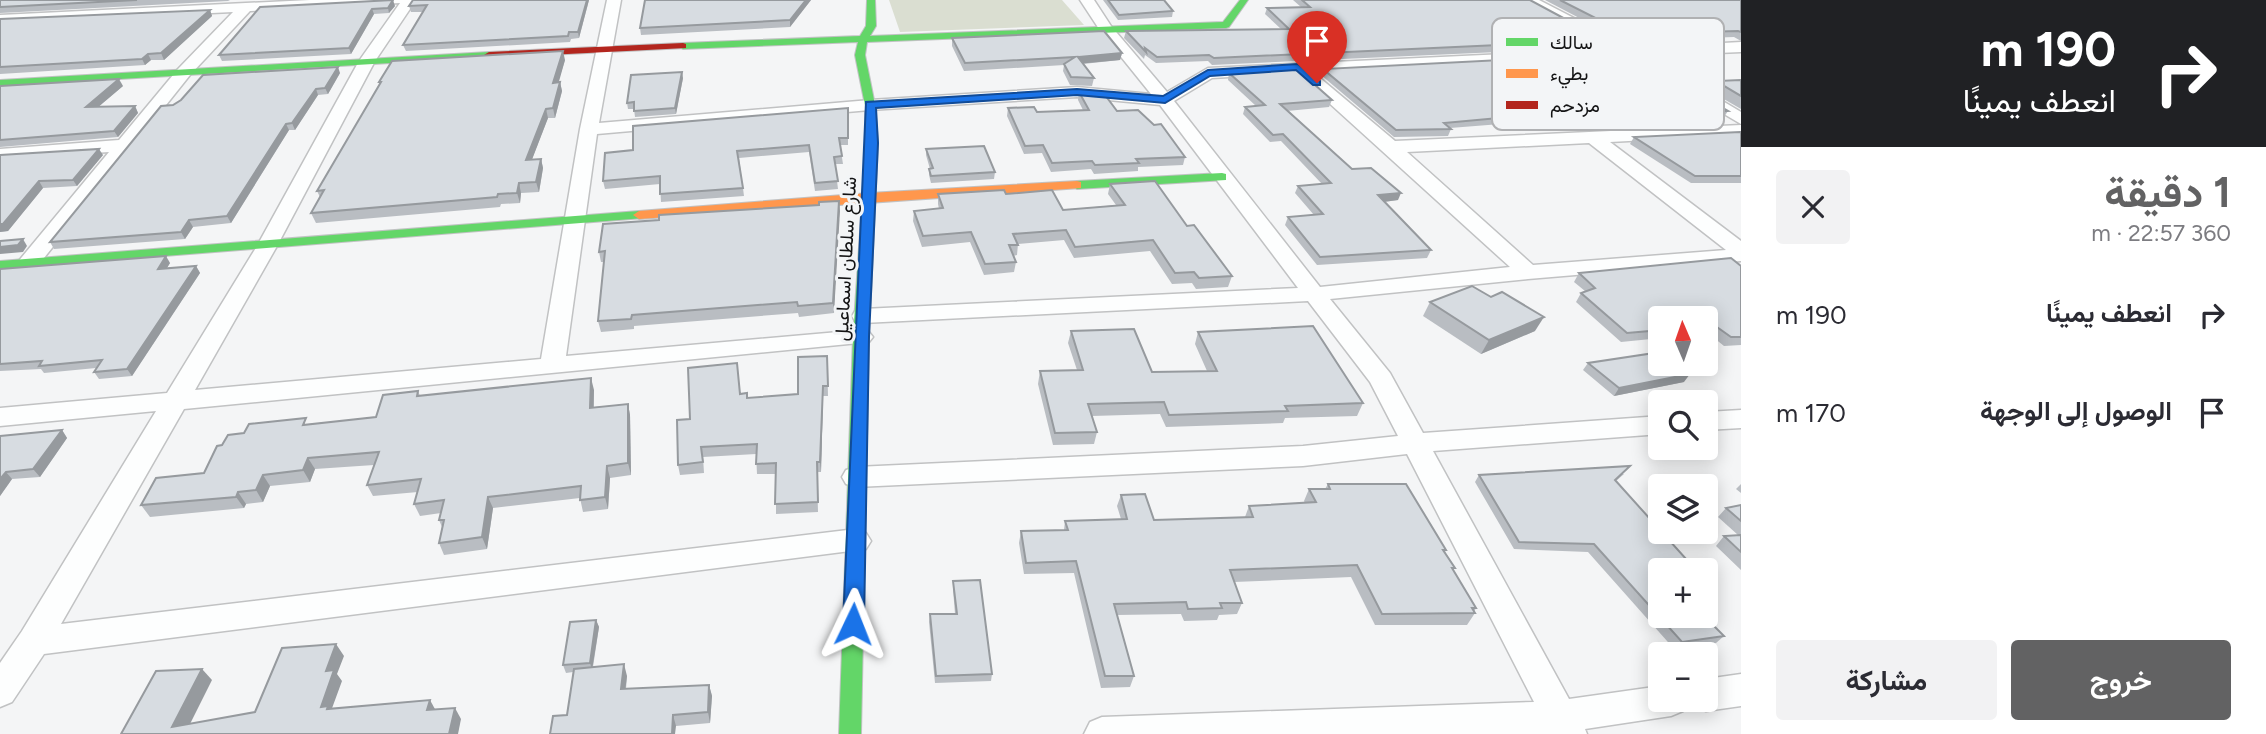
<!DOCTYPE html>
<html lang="ar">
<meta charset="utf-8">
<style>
body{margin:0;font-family:Figtree,Vazirmatn,sans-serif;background:#f2f2f3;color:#2b2b33;direction:rtl;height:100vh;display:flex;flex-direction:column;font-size:26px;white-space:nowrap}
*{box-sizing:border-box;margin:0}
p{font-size:23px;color:#7c7c81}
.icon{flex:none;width:38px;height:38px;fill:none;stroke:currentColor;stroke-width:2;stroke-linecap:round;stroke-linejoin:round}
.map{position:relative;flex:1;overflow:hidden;direction:ltr}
.details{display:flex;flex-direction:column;background:#fff;width:525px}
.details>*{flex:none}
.top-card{background:#202124;color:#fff;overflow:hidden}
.needle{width:46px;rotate:358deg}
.tools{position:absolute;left:1648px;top:306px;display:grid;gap:14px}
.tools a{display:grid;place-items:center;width:70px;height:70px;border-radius:7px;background:#fff;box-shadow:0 4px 18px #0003;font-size:35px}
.pin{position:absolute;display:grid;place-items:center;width:60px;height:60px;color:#fff;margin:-72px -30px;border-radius:50% 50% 50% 0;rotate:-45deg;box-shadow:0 0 7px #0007}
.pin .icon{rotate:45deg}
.me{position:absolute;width:77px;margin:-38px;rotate:2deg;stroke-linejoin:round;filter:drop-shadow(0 0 5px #0008)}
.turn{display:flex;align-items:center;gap:24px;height:147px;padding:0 35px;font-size:32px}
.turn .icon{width:91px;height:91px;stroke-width:2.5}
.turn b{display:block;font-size:49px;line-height:60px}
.round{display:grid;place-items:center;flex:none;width:74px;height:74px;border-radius:7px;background:#f2f2f3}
.head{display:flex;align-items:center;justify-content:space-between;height:119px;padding:0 35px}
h1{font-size:42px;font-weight:700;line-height:52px;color:#626263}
.primary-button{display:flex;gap:14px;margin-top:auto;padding:14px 35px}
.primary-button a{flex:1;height:80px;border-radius:7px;background:#626263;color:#fff;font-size:28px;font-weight:700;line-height:80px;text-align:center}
.primary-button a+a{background:#f2f2f3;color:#2b2b33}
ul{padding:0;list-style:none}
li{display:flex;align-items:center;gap:21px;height:98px;padding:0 35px}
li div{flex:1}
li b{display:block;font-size:26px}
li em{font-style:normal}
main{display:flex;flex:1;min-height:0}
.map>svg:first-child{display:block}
.green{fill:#daded1}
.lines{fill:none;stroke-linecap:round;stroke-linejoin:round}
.street-casing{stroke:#c1c2c3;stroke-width:3}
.fast-casing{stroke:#c1c2c3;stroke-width:2}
.slow-casing{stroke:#c1c2c3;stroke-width:2}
.jam-casing{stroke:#c1c2c3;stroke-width:2}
.street{fill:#fdfefe;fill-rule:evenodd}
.fast{fill:#63d668;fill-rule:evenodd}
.slow{fill:#ff974d;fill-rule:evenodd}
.jam{fill:#b3261e;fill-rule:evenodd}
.wall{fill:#b9bdc2}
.shaded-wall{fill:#969a9e}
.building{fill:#d7dce1;stroke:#969a9e;stroke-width:2}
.route{fill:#1a73e8;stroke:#114b97;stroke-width:2}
.labels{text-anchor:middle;stroke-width:6;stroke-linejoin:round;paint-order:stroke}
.street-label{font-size:19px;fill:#131314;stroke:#f3f5f7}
.key{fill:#f3f5f7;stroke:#b0b1b3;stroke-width:2}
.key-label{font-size:19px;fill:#131314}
</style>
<main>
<section class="details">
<div class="top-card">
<div class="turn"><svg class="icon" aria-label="right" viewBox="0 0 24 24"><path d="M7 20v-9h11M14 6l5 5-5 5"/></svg><div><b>190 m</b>انعطف يمينًا</div></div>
</div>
<div class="head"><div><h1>1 دقيقة</h1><p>360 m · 22:57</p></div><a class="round"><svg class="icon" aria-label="close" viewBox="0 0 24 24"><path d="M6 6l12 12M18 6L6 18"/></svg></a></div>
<ul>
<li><svg class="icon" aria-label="right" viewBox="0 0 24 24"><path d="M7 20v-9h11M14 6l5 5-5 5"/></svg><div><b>انعطف يمينًا</b></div><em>190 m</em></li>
<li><svg class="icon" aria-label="arrive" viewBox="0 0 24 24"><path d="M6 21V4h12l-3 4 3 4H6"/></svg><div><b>الوصول إلى الوجهة</b></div><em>170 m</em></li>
</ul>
<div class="primary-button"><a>خروج</a><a>مشاركة</a></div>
</section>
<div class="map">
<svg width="1741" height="734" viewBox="0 0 1741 734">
<rect width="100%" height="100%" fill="#f4f5f6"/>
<polygon class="green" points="889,0 1062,0 1084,25 900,32"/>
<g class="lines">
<defs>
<g id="street">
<path d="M 310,0 L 416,0 L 375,61 L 277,246 L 195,390 L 541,359 L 580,129 L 607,0 L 621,0 L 599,123 L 870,100 L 1077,87 L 1151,94 L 1101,32 L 1080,0 L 1094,0 L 1111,26 L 1167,92 L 1208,68 L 1611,49 L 1521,0 L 1539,0 L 1632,48 L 1741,42 L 1741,52 L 1647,56 L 1741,112 L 1741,124 L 1627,57 L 1314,73 L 1395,141 L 1741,125 L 1741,135 L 1610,142 L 1741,241 L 1741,261 L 1528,279 L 1330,299 L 1390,373 L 1423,433 L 1661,416 L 1661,434 L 1433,451 L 1569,699 L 1661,686 L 1661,700 L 1688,700 L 1683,711 L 1671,716 L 1585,729 L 1587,734 L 1084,734 L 1090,722 L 1102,717 L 1534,702 L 1407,454 L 1303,466 L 856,487 L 846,484 L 842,477 L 846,470 L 856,467 L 1303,446 L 1398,436 L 1370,382 L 1308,301 L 863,323 L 855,321 L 852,316 L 855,311 L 863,309 L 1298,288 L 1160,105 L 1077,97 L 870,110 L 597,134 L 566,356 L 861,330 L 869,332 L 873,337 L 869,342 L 184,409 L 61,624 L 856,529 L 866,533 L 871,541 L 866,549 L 44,654 L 12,702 L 0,707 L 0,663 L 22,631 L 156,411 L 0,426 L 0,408 L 167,393 L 257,246 L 359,61 L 400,3 L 250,11 L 190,75 L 36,268 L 20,268 L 17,263 L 109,152 L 0,159 L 0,149 L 119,140 L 178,69 L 233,12 L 0,23 L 0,15 ZM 1296,73 L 1510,267 L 1320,287 L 1174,101 L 1212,78 ZM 1589,143 L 1726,250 L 1533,265 L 1407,152 Z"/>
<polygon points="1741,410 1741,428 1706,430 1706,412"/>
<polygon points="1741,674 1741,706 1706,711 1694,706 1691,700 1706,700 1706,679"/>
</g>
<g id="fast">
<polygon points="867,0 875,0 876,26 870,36 1223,22 1240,0 1248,0 1229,27 1226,28 867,42 865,55 875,105 878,143 869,337 861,734 839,734 853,337 866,143 865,105 855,55 858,42 683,49 678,46 683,43 860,36 866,26"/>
<polygon points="489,52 492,53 492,57 0,86 0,80"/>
<polygon points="1222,173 1226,174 1226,180 1077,189 1071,185 1077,181"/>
<polygon points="639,211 645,215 644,218 0,269 0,261"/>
</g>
<polygon id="slow" points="1077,181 1081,182 1081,188 639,219 633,215 639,211 869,193"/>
<polygon id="jam" points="683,43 686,44 686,48 489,58 484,55 489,52"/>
</defs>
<use href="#street" class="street-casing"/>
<use href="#fast" class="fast-casing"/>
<use href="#slow" class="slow-casing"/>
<use href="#jam" class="jam-casing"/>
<use href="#street" class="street"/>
<use href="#fast" class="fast"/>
<use href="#slow" class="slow"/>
<use href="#jam" class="jam"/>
</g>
<g class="wall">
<polygon points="0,0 230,0 228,1 0,13"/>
<polygon points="589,0 579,38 571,39 570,42 406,51 403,45 423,12 411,12 409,6"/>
<polygon points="645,0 811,0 790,27 641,35 640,28"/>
<polygon points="1103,0 1164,0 1173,11 1172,17 1118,20"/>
<polygon points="1293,0 1530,0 1582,28 1579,34 1532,36 1543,43 1540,50 1212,65 1208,61 1156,63 1145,55 1144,59 1124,38 1126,31 1281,29 1265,14 1267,8 1301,7"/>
<polygon points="1545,0 1741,0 1741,41 1734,37 1623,41"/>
<polygon points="395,6 389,13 374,14 351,54 222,61 219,55 260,7"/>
<polygon points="210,10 212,16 164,60 151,60 145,65 0,74 0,19"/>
<polygon points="952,38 1122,53 1120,60 1083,64 1094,78 1092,86 1070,85 1063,71 1064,65 964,71 952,46"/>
<polygon points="565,60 558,82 560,82 562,91 555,118 548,118 532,159 541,159 543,168 539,192 521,193 520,203 501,204 500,207 316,223 311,213 320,197 317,191 380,85 379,82"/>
<polygon points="1323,69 1598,80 1728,111 1724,117 1717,118 1713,124 1608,129 1580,125 1559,126 1551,120 1450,128 1451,129 1448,136 1394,137 1321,75"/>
<polygon points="340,73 328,94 318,95 295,130 289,130 231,223 193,227 185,239 54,249 50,242 173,105"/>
<polygon points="1229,73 1332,100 1329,107 1287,111 1352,169 1398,200 1384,202 1431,250 1427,258 1317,265 1285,225 1288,217 1314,215 1295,193 1298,186 1322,184 1281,141 1270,142 1243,114 1245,107 1256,106 1228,80"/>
<polygon points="683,78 676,114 635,117 634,109 628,109 627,103"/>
<polygon points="1741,80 1741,109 1710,91 1716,81"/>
<polygon points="0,86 123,86 98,107 135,106 138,113 118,137 0,147"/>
<polygon points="1079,92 1117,111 1185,157 1183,165 1138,167 1138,171 1094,174 1091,169 1051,172 1042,153 1024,154 1007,116 1008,108 1037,112 1083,110 1078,100"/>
<polygon points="848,108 848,145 840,145 843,164 835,164 838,189 815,191 809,152 739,158 744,196 661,202 660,184 605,189 603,181 633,150"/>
<polygon points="1741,132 1741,183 1691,183 1630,144 1634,137"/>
<polygon points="926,149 995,172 994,179 931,183 929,175 929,169 930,169 926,155"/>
<polygon points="0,155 103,155 77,186 43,188 8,231 0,232"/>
<polygon points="1110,184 1187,226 1232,276 1228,287 1196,289 1192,283 1172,284 1150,251 1074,258 1064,240 1018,244 1017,255 1013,256 1016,262 1014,272 984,275 970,242 922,247 913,221 914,211 939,209 938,204 938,194 1063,210 1116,205 1108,194"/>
<polygon points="839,201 834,313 799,317 798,313 634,326 634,329 601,332 598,321 604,262 601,262 599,252"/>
<polygon points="170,263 167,268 196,266 200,273 132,376 99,379 94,372 96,368 44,373 41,369 0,371 0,269"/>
<polygon points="1741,266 1741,345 1724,346 1708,333 1706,334 1706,318 1661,318 1661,338 1621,342 1576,302 1581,293 1585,291 1574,282 1579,273"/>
<polygon points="1430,302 1535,331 1481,354 1423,316"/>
<polygon points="1071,331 1152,372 1207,371 1195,344 1198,332 1363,403 1357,416 1285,418 1283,423 1166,427 1160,414 1092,416 1097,432 1094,444 1053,445 1038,384 1040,371 1077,370 1068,343"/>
<polygon points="827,356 828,396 823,396 821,472 817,472 818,512 776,514 776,474 757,474 756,454 703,457 704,473 680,475 678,465 740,394 747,398 798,394"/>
<polygon points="1588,363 1684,382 1614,396 1583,370"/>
<polygon points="594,390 594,407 628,404 630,415 631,475 610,478 608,509 583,512 580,498 493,508 487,549 444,555 439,543 442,527 439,520 441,513 420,516 414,504 418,492 373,496 367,485 374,465 315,469 310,482 270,486 263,502 246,504 244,508 150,517 141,505 204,473 222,445 309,424 376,417 418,391 420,396"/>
<polygon points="62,430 67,438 40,477 12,479 0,496 0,436"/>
<polygon points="1624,474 1616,481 1661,570 1661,616 1724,636 1716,643 1675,650 1588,552 1514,549 1475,482 1479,475"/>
<polygon points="1328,484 1446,550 1445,552 1455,568 1453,570 1476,608 1474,612 1475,613 1467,625 1375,625 1351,577 1234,582 1242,603 1237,614 1219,615 1217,620 1184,621 1181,614 1117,615 1134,676 1130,687 1101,688 1074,573 1024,574 1019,543 1021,531 1064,530 1065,521 1121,519 1117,506 1121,495 1154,520 1245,517 1249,506 1305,503 1304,501 1309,489 1325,489"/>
<polygon points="1741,484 1741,493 1736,489"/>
<polygon points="1741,505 1741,570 1716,546 1724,536 1738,535 1718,517 1726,508"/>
<polygon points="953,581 992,674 991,681 935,683 929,622 930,614 955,614 953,589"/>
<polygon points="596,620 599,627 593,667 627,676 626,689 709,685 712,696 710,723 676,726 567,715 573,672 566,673 563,665"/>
</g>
<g class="shaded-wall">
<polygon points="393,0 395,6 389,13 388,8"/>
<polygon points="587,0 589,0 579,38 578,32"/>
<polygon points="806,0 811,0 790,27 790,20"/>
<polygon points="372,9 374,14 351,54 349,48"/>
<polygon points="210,10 212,16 164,60 161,53"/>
<polygon points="563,51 565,60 556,92 553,83"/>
<polygon points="1122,53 1120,60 1077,64 1078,57"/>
<polygon points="148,54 151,60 145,65 142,59"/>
<polygon points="338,67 340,73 328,94 325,88"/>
<polygon points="682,72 683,78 676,114 675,108"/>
<polygon points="119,79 123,86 90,114 86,107"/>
<polygon points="560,82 562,91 555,118 553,108"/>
<polygon points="316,89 318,95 295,130 292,123"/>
<polygon points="135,106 138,113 118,137 114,131"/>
<polygon points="546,109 548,118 528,170 526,160"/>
<polygon points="286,124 289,130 231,223 227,216"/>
<polygon points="99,149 103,155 77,186 73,180"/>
<polygon points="541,159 543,168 539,192 536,182"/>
<polygon points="39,181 43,188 8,231 0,232 0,224"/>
<polygon points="519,183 521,193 520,203 517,193"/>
<polygon points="1401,193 1398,200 1375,203 1378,195"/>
<polygon points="839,201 840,211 834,313 833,303"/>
<polygon points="189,220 193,227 185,239 181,232"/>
<polygon points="23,239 27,246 23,252 0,254 0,247"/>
<polygon points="166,256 170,263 162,276 158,269"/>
<polygon points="196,266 200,273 132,376 127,369"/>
<polygon points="1544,317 1535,331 1481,354 1489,340"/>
<polygon points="1690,374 1684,382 1614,396 1619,388"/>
<polygon points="591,378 594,390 593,420 590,408"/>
<polygon points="823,386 823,396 821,472 820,462"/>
<polygon points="628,404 630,415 631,475 628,463"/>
<polygon points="62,430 67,438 40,477 33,469"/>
<polygon points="308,458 315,469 310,482 303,470"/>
<polygon points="607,466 610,478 608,509 605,497"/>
<polygon points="6,472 12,479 0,496 0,479"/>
<polygon points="263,475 270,486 263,502 256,490"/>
<polygon points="238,492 246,504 244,508 236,497"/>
<polygon points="488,497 493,508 487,549 482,537"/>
<polygon points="596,620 599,627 592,670 590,663"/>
<polygon points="336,644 344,656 337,674 342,681 331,711 321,707 326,671"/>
<polygon points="624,664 627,676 624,700 621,689"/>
<polygon points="202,669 212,680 185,734 172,727"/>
<polygon points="709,685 712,696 710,723 708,712"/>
<polygon points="430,700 436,711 427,710"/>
<polygon points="455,708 461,719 458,734 449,734"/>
<polygon points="673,715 676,726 675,734 672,734"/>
</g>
<g class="building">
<polygon points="0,0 137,0 0,7"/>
<polygon points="393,0 388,8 372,9 349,48 219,55 260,7"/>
<polygon points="413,0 587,0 578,32 569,32 568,36 403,45 427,5 409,6"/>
<polygon points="645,0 806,0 790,20 640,28"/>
<polygon points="1108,0 1164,0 1173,11 1119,15"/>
<polygon points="1302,0 1530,0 1582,28 1523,30 1543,43 1214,58 1209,55 1157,57 1145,48 1146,52 1126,31 1289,29 1267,8 1310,7"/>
<polygon points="1560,0 1741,0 1741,32 1738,31 1627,34"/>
<polygon points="210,10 161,53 148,54 142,59 0,67 0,19"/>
<polygon points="1104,31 1122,53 1078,57 1094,78 1071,77 1064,64 1075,57 965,63 952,38"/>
<polygon points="563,51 553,83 560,82 553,108 546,109 526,160 541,159 536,182 519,183 517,193 498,194 497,197 311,213 324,190 317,191 381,82 379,82 392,61"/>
<polygon points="1563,57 1598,80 1614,79 1626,86 1685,86 1728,111 1709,112 1717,117 1611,122 1584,118 1563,119 1554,113 1444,123 1451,129 1396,130 1323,69"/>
<polygon points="338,67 325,88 316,89 292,123 286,124 227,216 189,220 181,232 50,242 161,106 173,105 181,100 203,75"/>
<polygon points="1297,69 1332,100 1280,104 1352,169 1371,168 1401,193 1378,195 1431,250 1320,257 1288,217 1323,214 1298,186 1331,183 1283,134 1273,135 1245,107 1265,105 1229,73"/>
<polygon points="682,72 675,108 634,111 634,102 627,103 631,75"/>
<polygon points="119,79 86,107 135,106 114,131 0,140 0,86"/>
<polygon points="1741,80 1741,96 1716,81"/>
<polygon points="1079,92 1105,95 1117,111 1138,110 1154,125 1161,124 1185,157 1136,159 1139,163 1095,165 1092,161 1052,163 1043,145 1025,146 1008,108 1034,107 1037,112 1089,110"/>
<polygon points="848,108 848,138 839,138 842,156 834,157 838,181 815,183 809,145 737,151 743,188 660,194 660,176 603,181 605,153 633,150 633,126"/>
<polygon points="1740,132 1741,132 1741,176 1695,176 1634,137"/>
<polygon points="984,146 995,172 931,176 929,169 933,168 926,149"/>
<polygon points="99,149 73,180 39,181 3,224 0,224 0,155"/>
<polygon points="1155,181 1187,226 1194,225 1232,276 1199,278 1194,272 1175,273 1153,240 1075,247 1066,230 1013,234 1018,245 1009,245 1016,262 985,264 971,232 923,236 914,211 943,208 938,194 1004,190 1006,194 1052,190 1063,210 1125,205 1110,184"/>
<polygon points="839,201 833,303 798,306 797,302 632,315 631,319 598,321 605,251 599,252 603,224 659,220 659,215 819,205 819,202"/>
<polygon points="23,239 18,245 0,247 0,241"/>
<polygon points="166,256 158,269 196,266 127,369 94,372 102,360 39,366 42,361 0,364 0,269"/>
<polygon points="1731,258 1741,266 1741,337 1731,337 1714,325 1706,325 1706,318 1661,318 1661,330 1627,333 1581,293 1595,288 1579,273"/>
<polygon points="1472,286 1491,297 1502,292 1544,317 1489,340 1430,302"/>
<polygon points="1313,326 1363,403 1285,406 1288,411 1169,415 1164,402 1088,404 1097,432 1055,433 1040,371 1083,370 1071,331 1134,329 1152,372 1217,371 1198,332"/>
<polygon points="1661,352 1661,364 1677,364 1690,374 1619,388 1588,363"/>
<polygon points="827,356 828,386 823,386 820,462 817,462 818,502 775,504 776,463 756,464 757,444 701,447 703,462 678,465 677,420 690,419 688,368 737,363 740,394 747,393 747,398 798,394 798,357"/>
<polygon points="591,378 590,408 628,404 628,463 607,466 605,497 580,500 581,486 488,497 482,537 439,543 444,520 439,520 444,500 414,504 421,479 367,485 379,452 308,458 303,470 263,475 256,490 238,492 236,497 141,505 156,478 204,473 217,446 222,445 228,435 244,433 249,424 306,418 303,425 376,417 383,395 418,391 417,396"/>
<polygon points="62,430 33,469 6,472 0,479 0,436"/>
<polygon points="1630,466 1615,480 1696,570 1661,570 1661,616 1704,616 1724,636 1682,642 1594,544 1519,542 1479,475"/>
<polygon points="1328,484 1406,484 1446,550 1443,550 1455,568 1452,568 1476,608 1472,608 1475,613 1382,614 1357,565 1230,570 1242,603 1220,603 1222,608 1188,609 1186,602 1114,604 1134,676 1105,676 1076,561 1026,563 1021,531 1068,530 1065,521 1127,519 1121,495 1145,494 1154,520 1253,517 1249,506 1316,502 1309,489 1330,489"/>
<polygon points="1741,505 1741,521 1726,508"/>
<polygon points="1741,535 1741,552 1724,536"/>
<polygon points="980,580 992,674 936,676 930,614 957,614 953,581"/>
<polygon points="596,620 590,663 563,665 570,622"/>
<polygon points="336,644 326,671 334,670 321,707 328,706 327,709 430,700 427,710 455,708 449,734 121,734 156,671 202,669 172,727 255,712 282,648"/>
<polygon points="624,664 621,689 709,685 708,712 673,715 672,734 550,734 553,716 567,715 574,669"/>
</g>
<polygon class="route" points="1298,64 1320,81 1320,85 1313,85 1296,70 1210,76 1165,103 1077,95 876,108 878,143 869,337 864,624 861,630 853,633 846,630 843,624 866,102 1077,89 1163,96 1208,70"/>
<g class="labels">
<g class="street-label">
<text transform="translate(845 259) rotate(-87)" y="7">شارع سلطان اسماعيل</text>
</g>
</g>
<rect x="1492" y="18" width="232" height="112" rx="10" class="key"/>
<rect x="1506" y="38" width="32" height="8" fill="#63d668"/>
<rect x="1506" y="69" width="32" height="9" fill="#ff974d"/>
<rect x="1506" y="101" width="32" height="8" fill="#b3261e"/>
<g class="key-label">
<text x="1550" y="49">سالك</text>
<text x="1550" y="80">بطيء</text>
<text x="1550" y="112">مزدحم</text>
</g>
</svg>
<div class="tools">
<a><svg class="needle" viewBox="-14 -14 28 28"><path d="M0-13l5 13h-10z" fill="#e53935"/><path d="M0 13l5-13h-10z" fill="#7c7c81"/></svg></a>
<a><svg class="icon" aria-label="search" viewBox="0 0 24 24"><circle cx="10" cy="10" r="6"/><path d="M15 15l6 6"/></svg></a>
<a><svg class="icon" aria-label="layers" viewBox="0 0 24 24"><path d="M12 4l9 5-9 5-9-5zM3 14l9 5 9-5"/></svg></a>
<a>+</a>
<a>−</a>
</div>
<div class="pin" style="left:1317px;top:83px;background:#d93025"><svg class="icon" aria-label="arrive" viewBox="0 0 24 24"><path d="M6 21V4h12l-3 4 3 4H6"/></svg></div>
<svg class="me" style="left:853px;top:624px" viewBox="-20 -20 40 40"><path d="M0-17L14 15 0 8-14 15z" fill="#1a73e8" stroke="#fff" stroke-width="4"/></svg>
</div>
</main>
